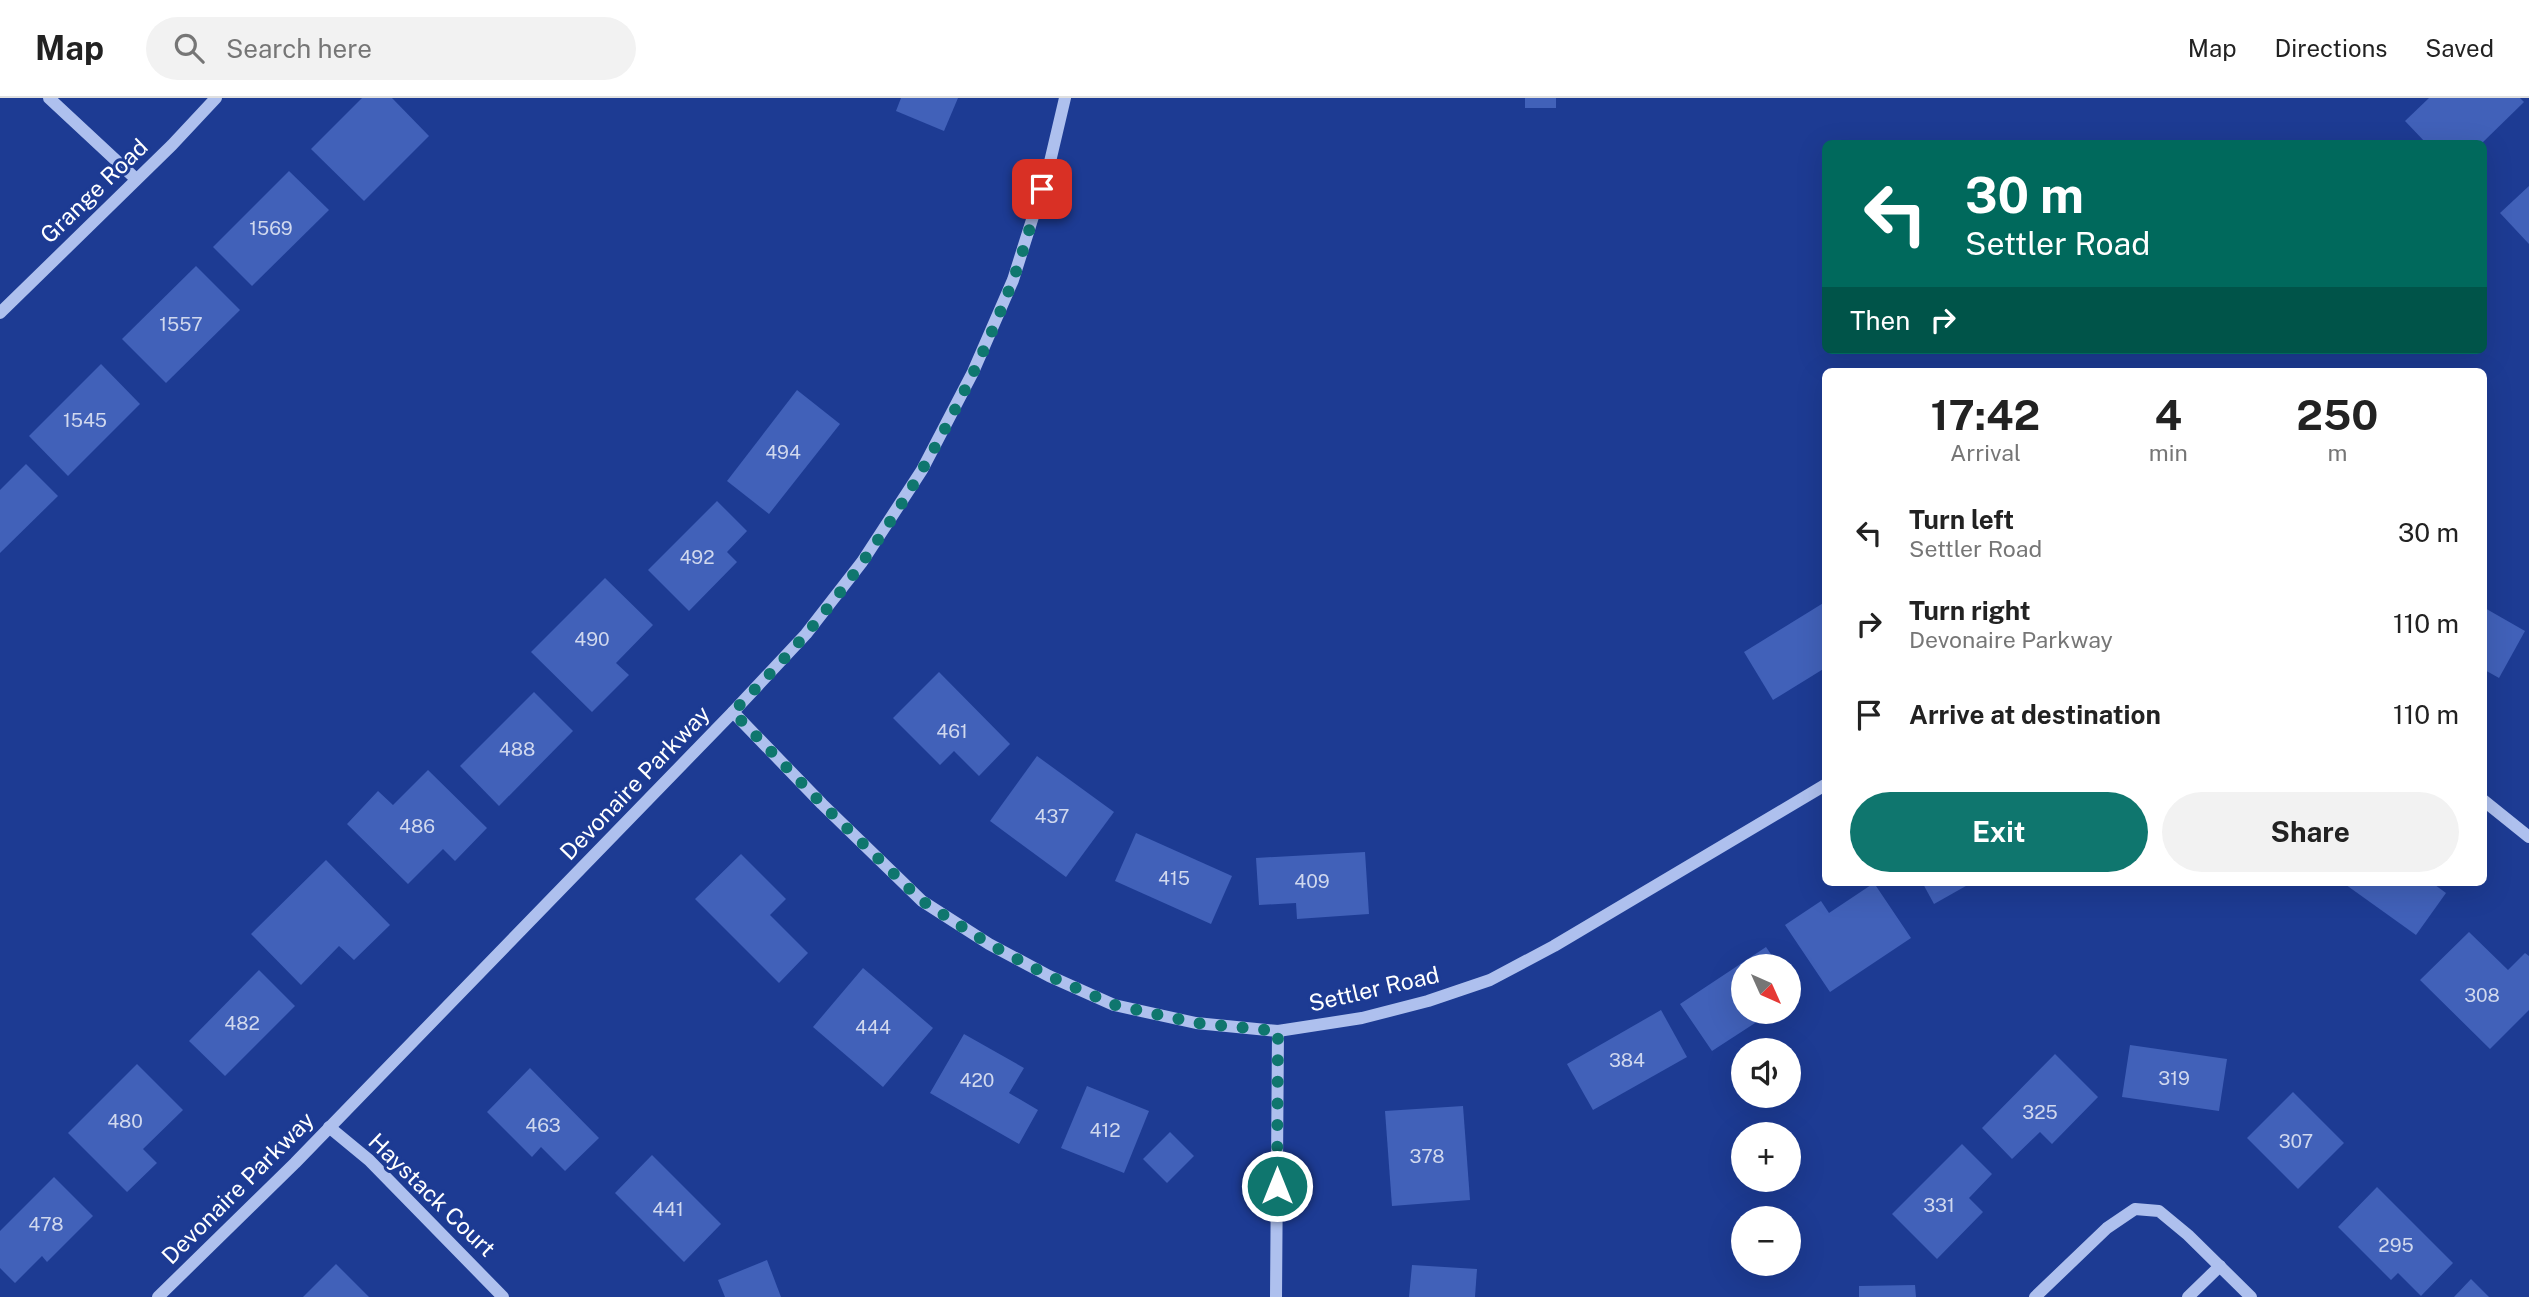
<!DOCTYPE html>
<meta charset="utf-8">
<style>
body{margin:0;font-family:"Public Sans",sans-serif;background:#f2f2f2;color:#222;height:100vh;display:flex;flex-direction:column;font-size:26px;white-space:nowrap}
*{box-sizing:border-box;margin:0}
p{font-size:23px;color:#767676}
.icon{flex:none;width:38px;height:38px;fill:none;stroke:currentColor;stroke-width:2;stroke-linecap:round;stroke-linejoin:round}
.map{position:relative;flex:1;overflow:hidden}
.sheet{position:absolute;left:1822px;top:270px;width:665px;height:518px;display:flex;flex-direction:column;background:#fff;border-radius:10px;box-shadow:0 7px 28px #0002}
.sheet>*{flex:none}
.guide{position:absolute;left:1822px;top:42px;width:665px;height:214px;border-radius:10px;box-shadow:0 7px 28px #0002;background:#00695c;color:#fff;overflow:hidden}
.needle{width:46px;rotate:135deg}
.fabs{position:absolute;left:1731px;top:856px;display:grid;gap:14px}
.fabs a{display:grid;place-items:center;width:70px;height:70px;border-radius:50%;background:#fff;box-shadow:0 7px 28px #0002;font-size:35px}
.pin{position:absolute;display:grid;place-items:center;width:60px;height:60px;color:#fff;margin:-30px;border-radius:14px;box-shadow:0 4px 10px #0006}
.me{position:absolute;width:77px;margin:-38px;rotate:0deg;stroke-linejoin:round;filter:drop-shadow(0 0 5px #0008)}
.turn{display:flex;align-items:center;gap:24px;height:147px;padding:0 28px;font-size:32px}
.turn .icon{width:91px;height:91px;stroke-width:2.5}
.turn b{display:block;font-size:49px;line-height:60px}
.then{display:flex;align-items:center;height:66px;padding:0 28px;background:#0003;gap:14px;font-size:26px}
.eta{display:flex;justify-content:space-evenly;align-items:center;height:119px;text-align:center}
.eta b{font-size:42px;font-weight:700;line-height:49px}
.primary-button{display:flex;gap:14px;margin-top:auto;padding:14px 28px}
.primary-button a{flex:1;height:80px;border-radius:42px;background:#0f766e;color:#fff;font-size:28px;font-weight:700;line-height:80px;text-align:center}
.primary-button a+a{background:#f2f2f2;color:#222}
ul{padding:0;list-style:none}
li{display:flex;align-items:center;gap:21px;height:91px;padding:0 28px}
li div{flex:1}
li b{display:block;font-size:26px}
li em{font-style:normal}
header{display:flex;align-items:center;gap:42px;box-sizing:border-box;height:98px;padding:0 35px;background:#fff;border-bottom:2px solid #e0e0e0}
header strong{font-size:33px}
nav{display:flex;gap:38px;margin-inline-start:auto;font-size:24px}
.search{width:490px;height:63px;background:#f2f2f2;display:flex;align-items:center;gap:18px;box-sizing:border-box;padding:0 24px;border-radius:38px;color:#767676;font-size:26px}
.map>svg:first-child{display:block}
.building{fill:#4161b9}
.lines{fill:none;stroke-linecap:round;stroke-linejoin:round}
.minor{stroke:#aec0ee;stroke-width:12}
.route{stroke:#0f766e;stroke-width:12;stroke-dasharray:0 21.6}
.labels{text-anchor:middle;stroke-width:6;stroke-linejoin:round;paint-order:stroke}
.number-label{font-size:19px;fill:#d0d8ee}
.street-label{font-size:23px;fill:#fff;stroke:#1d3b93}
</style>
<header>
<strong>Map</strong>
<div class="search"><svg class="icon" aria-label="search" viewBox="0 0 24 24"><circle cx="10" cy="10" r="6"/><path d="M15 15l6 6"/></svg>Search here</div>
<nav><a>Map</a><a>Directions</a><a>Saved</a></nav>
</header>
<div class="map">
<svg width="2529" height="1199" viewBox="0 0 2529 1199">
<rect width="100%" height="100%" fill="#1d3b93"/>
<g class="building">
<polygon points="362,0 392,0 429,38 364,103 311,51"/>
<polygon points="901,0 958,0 944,33 896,13"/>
<rect x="1525" y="0" width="31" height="10"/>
<polygon points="2429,0 2520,0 2524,4 2481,46 2427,46 2405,23"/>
<polygon points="289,73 329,112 252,188 213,149"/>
<polygon points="2529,88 2529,146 2500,115"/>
<polygon points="196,168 240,212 166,285 122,241"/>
<polygon points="101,266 140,306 68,378 29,338"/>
<polygon points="797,292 840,326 769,416 727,383"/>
<polygon points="26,366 58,398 0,455 0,392"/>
<polygon points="717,403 747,433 727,454 737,464 689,513 648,472"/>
<polygon points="605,480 653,527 616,565 629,577 592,614 531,554"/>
<polygon points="1825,504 1825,570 1773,602 1744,554"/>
<polygon points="2483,509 2525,533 2499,580 2483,571"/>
<polygon points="939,574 1010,646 979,678 954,653 940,667 893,620"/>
<polygon points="534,594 573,633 499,708 460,668"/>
<polygon points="1037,658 1114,714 1066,779 990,723"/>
<polygon points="428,672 487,730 455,763 443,751 408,786 347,726 378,693 393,707"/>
<polygon points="1136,735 1232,778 1211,826 1115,783"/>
<polygon points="1365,754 1369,816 1297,821 1296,805 1259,807 1256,760"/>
<polygon points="741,756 786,801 770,817 808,855 779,885 695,801"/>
<polygon points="326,762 390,827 354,862 339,848 301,887 251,836"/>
<polygon points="1922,784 1973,784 1934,806"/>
<polygon points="2342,784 2431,784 2446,795 2416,837"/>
<polygon points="1874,785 1911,840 1830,894 1785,827 1821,803 1829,815"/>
<polygon points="2469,834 2508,872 2525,855 2529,858 2529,912 2490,951 2420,882"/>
<polygon points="1766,849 1779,868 1743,868 1743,914 1772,914 1712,953 1680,906"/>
<polygon points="863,870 933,930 883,989 813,929"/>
<polygon points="259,872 295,908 225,978 189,943"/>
<polygon points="1661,912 1687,959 1593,1012 1567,966"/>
<polygon points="964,936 1024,970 1009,995 1038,1012 1019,1046 930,995"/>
<polygon points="2130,947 2227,961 2219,1013 2122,999"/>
<polygon points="2055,956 2098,999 2052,1046 2040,1034 2012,1061 1982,1030"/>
<polygon points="137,966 183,1012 143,1051 157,1065 127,1094 68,1035"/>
<polygon points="530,970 599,1040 565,1073 541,1049 532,1059 487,1014"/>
<polygon points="1087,988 1149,1013 1124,1075 1061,1050"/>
<polygon points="2293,994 2344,1045 2298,1091 2247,1040"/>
<polygon points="1463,1008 1470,1102 1392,1108 1385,1013"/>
<polygon points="1170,1034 1194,1058 1167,1085 1143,1061"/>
<polygon points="1962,1046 1992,1076 1969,1100 1983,1114 1937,1161 1892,1116"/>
<polygon points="652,1057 721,1126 684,1164 615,1095"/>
<polygon points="54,1079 93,1118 47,1164 42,1158 15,1185 0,1170 0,1133"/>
<polygon points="2377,1089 2453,1165 2421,1198 2398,1175 2391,1182 2338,1129"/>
<polygon points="767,1162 781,1199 725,1199 718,1182"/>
<polygon points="336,1166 369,1199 303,1199"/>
<polygon points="1412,1167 1477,1171 1475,1199 1409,1199"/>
<polygon points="2471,1181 2489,1199 2454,1199"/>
<polygon points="1915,1187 1916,1199 1859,1199 1859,1188"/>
</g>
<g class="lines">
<g class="minor">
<polyline points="49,0 136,81"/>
<polyline points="0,215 172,47 216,0"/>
<polyline points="733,614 822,706 922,803 989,846 1049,878 1114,907 1196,925 1278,933 1362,920 1428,903 1490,882 1554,848 1825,687"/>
<polyline points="2483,702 2529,739"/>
<polyline points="329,1029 369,1062 503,1199"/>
<polyline points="158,1199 295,1065 733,614 806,536 862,464 922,372 973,274 1013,182 1049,68 1065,0"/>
<polyline points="1276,1199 1278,933"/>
<polyline points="2035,1199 2107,1130 2135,1111 2159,1113 2188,1137 2251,1199"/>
<polyline points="2188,1199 2220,1168"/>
</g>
</g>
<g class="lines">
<path class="route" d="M 1042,91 C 1032,121 1024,152 1013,182 C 965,307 894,434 806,536 C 783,563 758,588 733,614 L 822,706 L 922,803 L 989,846 L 1049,878 L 1115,907 L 1196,925 L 1278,933 L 1277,1088"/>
</g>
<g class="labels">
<g class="number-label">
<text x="271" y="137">1569</text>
<text x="181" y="233">1557</text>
<text x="85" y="329">1545</text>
<text x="783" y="361">494</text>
<text x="697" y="466">492</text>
<text x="592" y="548">490</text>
<text x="952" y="640">461</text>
<text x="517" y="658">488</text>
<text x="1052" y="725">437</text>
<text x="417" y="735">486</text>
<text x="1174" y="787">415</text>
<text x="1312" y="790">409</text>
<text x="2482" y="904">308</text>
<text x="242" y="932">482</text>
<text x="873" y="936">444</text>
<text x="1627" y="969">384</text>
<text x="2174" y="987">319</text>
<text x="977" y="989">420</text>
<text x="2040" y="1021">325</text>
<text x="125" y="1030">480</text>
<text x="543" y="1034">463</text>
<text x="1105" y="1039">412</text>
<text x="2296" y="1050">307</text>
<text x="1427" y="1065">378</text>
<text x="1939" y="1114">331</text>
<text x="668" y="1118">441</text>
<text x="46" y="1133">478</text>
<text x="2396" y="1154">295</text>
</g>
<g class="street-label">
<text transform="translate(94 93) rotate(-44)" y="8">Grange Road</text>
<text transform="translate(635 685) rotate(-46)" y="8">Devonaire Parkway</text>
<text transform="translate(1374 891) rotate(-13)" y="8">Settler Road</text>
<text transform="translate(238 1090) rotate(-45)" y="8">Devonaire Parkway</text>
<text transform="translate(432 1097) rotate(44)" y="8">Haystack Court</text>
</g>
</g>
</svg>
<div class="fabs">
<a><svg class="needle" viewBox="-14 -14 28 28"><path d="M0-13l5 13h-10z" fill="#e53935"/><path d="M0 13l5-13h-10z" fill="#767676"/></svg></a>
<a><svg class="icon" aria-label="sound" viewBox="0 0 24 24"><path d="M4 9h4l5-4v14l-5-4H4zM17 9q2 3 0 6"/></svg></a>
<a>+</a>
<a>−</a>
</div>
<div class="pin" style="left:1042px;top:91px;background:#d93025"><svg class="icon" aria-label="arrive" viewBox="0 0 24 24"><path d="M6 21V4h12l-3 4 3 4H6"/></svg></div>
<svg class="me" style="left:1277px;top:1088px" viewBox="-20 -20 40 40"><circle r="17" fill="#0f766e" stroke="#fff" stroke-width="3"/><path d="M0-11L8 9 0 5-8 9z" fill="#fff"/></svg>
<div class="guide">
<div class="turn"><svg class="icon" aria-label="left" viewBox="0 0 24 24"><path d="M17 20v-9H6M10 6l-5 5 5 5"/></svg><div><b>30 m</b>Settler Road</div></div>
<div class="then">Then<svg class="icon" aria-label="right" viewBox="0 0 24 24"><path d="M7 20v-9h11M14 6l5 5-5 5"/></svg></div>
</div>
<section class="sheet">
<div class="eta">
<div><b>17:42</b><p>Arrival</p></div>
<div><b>4</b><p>min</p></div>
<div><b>250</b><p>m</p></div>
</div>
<ul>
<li><svg class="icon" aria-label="left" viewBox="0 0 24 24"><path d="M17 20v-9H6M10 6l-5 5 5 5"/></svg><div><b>Turn left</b><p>Settler Road</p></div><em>30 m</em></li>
<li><svg class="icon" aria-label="right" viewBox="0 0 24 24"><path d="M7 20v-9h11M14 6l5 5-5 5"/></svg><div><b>Turn right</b><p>Devonaire Parkway</p></div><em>110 m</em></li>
<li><svg class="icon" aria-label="arrive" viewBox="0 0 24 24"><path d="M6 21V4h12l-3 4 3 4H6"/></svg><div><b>Arrive at destination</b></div><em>110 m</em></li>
</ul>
<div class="primary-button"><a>Exit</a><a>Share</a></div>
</section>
</div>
